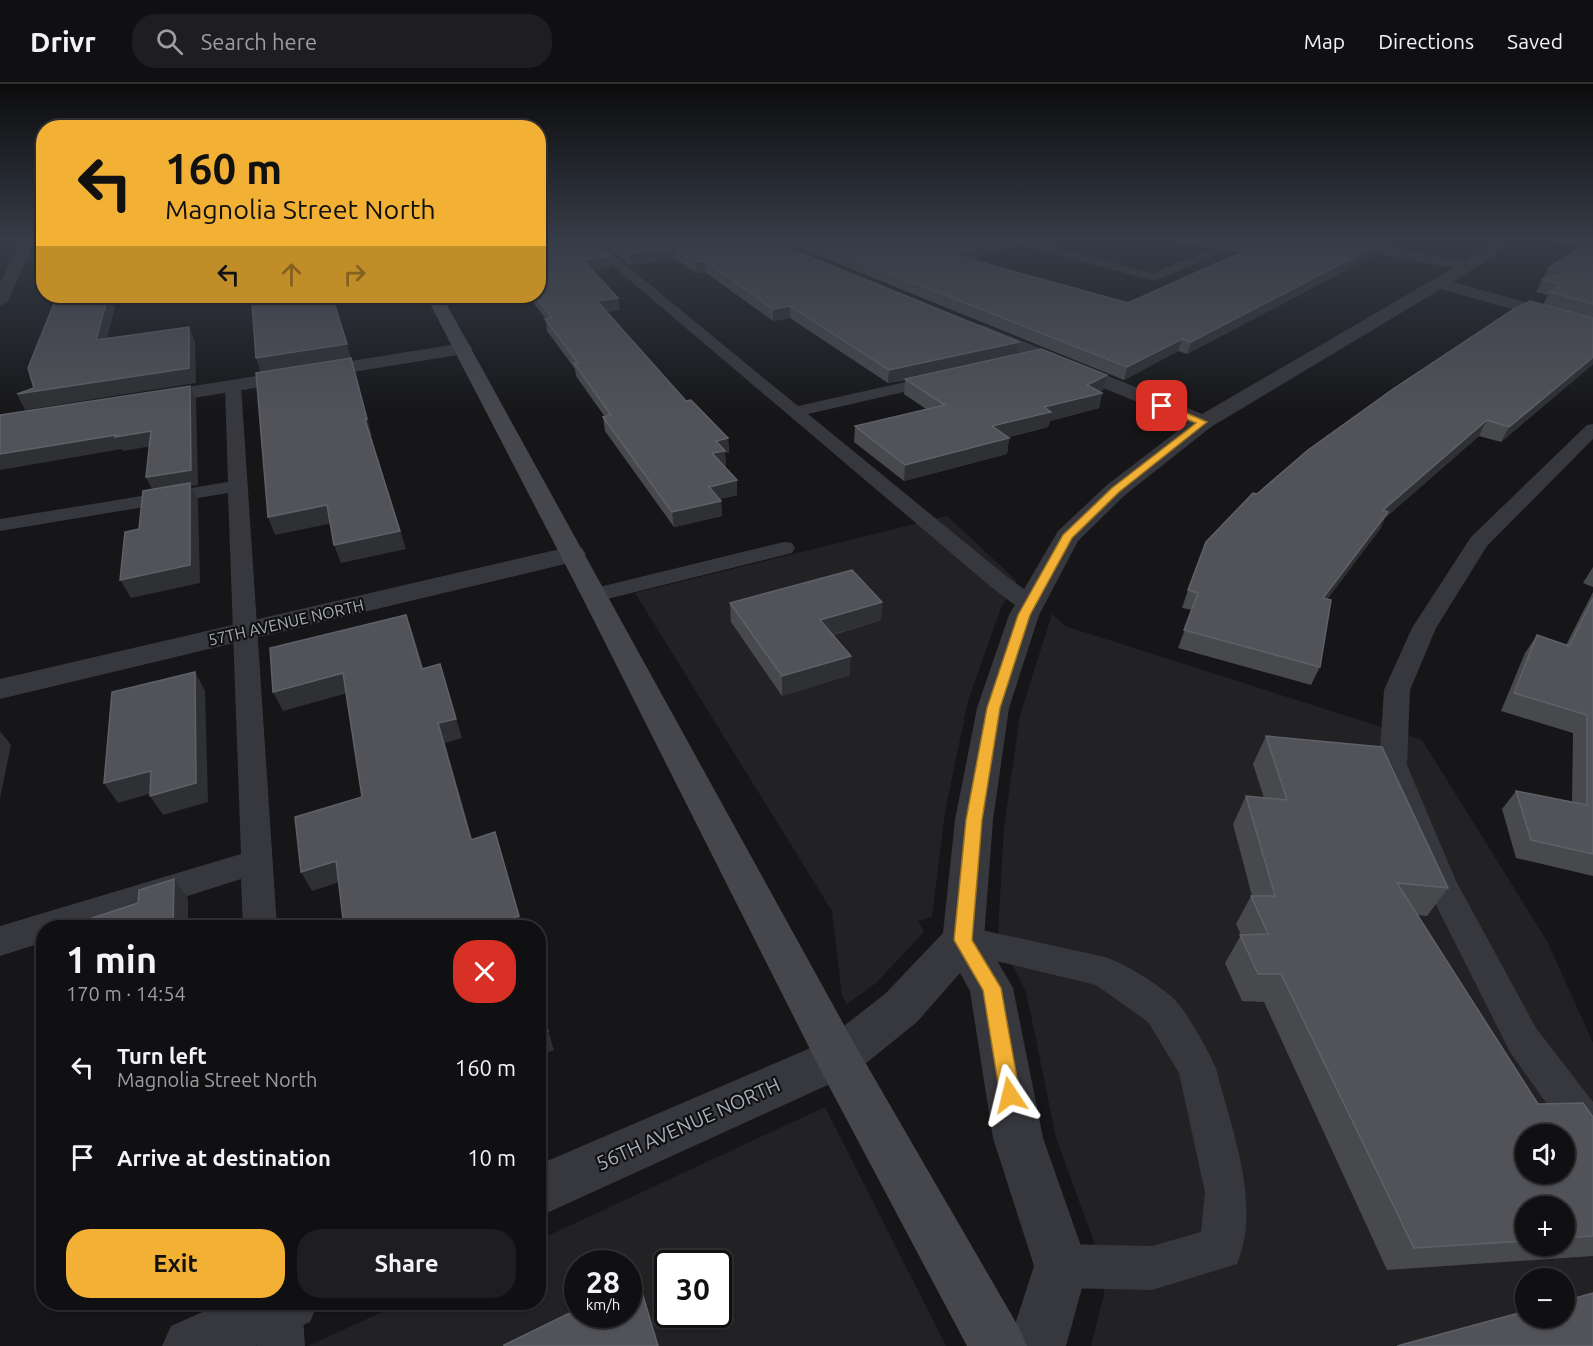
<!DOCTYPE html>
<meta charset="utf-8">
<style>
body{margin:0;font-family:Ubuntu,sans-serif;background:#1e1e20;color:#f1f3f6;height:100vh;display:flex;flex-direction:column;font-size:22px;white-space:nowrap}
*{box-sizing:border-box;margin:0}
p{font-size:20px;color:#9c9d9f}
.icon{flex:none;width:33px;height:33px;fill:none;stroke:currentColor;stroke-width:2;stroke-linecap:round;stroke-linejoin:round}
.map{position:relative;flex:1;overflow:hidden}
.drawer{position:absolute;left:36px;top:836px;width:510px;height:390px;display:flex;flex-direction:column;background:#101012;border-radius:24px;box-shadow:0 2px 4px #0004,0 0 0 2px #303032}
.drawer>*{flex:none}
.banner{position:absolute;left:36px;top:36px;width:510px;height:183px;border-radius:24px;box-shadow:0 2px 4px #0004,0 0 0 2px #303032;background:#f2b134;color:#111;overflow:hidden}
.fabs{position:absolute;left:1515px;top:1040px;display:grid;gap:12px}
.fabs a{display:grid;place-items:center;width:60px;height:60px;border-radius:50%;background:#101012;box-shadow:0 2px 4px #0004,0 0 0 2px #303032;font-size:30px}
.speed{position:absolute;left:564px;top:1166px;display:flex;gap:12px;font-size:30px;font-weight:700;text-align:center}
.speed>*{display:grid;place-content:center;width:78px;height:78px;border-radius:50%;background:#101012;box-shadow:0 2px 4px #0004,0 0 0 2px #303032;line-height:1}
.speed small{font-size:15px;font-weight:400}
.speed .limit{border:3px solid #111;border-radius:9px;background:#fff;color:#111}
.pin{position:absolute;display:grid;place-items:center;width:51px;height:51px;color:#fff;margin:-26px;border-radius:12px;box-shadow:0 3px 9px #0006}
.me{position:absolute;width:66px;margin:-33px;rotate:350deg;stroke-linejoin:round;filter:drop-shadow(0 0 4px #0008)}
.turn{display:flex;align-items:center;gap:21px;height:126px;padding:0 30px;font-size:27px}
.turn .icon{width:78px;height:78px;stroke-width:2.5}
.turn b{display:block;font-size:42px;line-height:51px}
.lanes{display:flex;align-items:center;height:57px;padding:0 30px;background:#0003;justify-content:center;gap:30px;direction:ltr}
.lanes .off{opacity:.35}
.round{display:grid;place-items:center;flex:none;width:63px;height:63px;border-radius:24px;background:#1e1e20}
.head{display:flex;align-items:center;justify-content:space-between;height:102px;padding:0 30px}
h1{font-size:36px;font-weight:600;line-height:45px}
.button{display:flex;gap:12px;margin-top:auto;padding:12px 30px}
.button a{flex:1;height:69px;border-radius:24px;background:#f2b134;color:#111;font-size:24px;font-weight:600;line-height:69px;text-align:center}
.button a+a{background:#1e1e20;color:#f1f3f6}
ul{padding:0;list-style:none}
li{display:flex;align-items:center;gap:18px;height:90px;padding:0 30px}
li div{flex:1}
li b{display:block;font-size:22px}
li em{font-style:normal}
header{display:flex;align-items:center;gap:36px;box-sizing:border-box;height:84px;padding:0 30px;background:#101012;border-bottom:2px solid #303032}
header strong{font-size:28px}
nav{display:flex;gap:33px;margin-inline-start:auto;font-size:21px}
.search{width:420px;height:54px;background:#1e1e20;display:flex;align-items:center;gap:15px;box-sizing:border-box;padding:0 21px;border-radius:24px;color:#9c9d9f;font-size:22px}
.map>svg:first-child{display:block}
.built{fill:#222225;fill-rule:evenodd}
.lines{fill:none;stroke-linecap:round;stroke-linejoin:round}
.lane{fill:#37383d;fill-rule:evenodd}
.street{fill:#37383d;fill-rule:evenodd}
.secondary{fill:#45474d;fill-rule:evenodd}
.wall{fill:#47494d;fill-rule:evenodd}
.shaded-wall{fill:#2f3033}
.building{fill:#525359;stroke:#5f6168;stroke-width:1.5;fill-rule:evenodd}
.route{fill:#f2b134;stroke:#9d7322;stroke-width:1.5}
.labels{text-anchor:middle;stroke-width:4.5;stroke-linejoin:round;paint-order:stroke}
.street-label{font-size:16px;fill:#a8adb8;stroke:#111113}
.near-street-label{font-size:20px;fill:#a8adb8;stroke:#111113}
</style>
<header>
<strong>Drivr</strong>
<div class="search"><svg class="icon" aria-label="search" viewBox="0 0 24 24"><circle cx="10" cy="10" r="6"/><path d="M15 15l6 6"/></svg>Search here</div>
<nav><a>Map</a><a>Directions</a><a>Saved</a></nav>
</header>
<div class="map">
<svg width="1593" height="1262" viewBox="0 0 1593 1262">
<rect width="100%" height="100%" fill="#161618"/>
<g class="built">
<polygon points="947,432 1017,497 1001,524 968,617 945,728 932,833 918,837 924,848 876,899 847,920 842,912 832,827 635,509"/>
<path d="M 1052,530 L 1065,542 L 1422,656 L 1547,857 L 1593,959 L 1593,1262 L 1091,1262 L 1104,1211 L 1101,1177 L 1056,1054 L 1026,907 L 1003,865 L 1009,858 L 998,849 L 1004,743 L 1020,631 ZM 1526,1050 L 1564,1050 L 1564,1089 L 1526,1089 ZM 1526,1122 L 1564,1122 L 1564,1161 L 1526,1161 ZM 1526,1194 L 1564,1194 L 1564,1233 L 1526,1233 Z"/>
<path d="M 825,1023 L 946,1262 L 308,1262 L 404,1218 L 538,1218 L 539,1156 ZM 578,1179 L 628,1179 L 628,1230 L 578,1230 ZM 668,1179 L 718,1179 L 718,1230 L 668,1230 Z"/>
</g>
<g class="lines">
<g class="lane">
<path d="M 580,154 L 593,154 L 798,322 L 941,290 L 947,292 L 949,295 L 947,298 L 808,330 L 1006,492 L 1038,515 L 1042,520 L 1038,525 C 1020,530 1004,512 990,502 Z"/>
<polygon points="1001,154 1020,154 1153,189 1240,154 1256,154 1154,197 1003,156"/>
<polygon points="233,296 241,301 277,843 243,843 241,795 90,843 44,843 44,858 0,872 0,842 241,770 228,409 0,447 0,435 228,398 225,301"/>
<polygon points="1593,340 1593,355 1487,462 1436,544 1410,606 1407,681 1456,797 1536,944 1593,1018 1593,1071 1579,1065 1510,968 1425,799 1379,681 1384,606 1412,544 1471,453 1587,341"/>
<polygon points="784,458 792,459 795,464 792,469 595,518 587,516 583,511 587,506"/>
<path d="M 963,842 L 1105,873 C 1128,881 1154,898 1172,913 C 1185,924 1209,968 1216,984 C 1231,1045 1262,1119 1237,1180 L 1152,1206 L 1061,1204 L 1045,1198 L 1039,1182 L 1045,1166 L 1061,1160 L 1152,1162 L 1201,1148 L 1205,1108 L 1179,989 L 1148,938 L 1096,901 L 951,866 L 946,856 L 951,846 Z"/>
<polygon points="256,1218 302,1218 305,1262 257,1262"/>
</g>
<g class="street">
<polygon points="22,154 36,154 8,217 0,222 0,199"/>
<polygon points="1305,154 1336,154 1465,177 1486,164 1495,154 1510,154 1496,170 1453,198 1593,237 1593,248 1441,205 1211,343 1125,411 1078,457 1039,531 1009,624 993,736 984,854 1013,904 1043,1054 1088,1182 1066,1262 1008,1262 1034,1182 993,1054 970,907 960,889 917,938 854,989 538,1133 538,1081 822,959 885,910 943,849 955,736 977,624 1009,531 1058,447 1107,401 1188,339 971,249 968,245 971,241 983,241 1202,330 1453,184 1312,158"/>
<polygon points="1547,154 1593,156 1593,164 1554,158"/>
<polygon points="463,259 470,261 472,265 470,269 150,321 143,319 140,315 143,311 150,309"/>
<polygon points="573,462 582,464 586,470 582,476 0,615 0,595"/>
<polygon points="225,1218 318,1218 310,1238 256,1262 162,1262 171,1242"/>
</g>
<polygon class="secondary" points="426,212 442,212 854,959 1018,1242 1027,1262 967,1262 822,989 581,511"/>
</g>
<g class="wall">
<polygon points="596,154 764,154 1017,270 1107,291 1103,306 1100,308 1102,309 1099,324 1050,337 1048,343 1009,353 1009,354 1007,370 904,397 854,358 855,342 926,325 904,310 905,296 888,299 790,234 773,237 705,188 696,189 676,175 629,181"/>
<polygon points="775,154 1015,154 1014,161 972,176 1128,219 1240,169 1230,167 1233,157 1373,172 1187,270 1178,267 1124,296"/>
<polygon points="1161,154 1234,154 1210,164"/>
<polygon points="1349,154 1396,154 1388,161"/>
<polygon points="1593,156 1593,280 1501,358 1479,352 1385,434 1380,445 1327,515 1320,583 1311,601 1178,564 1192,526 1182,524 1188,506 1257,410 1543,221 1548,211 1536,208 1548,184"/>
<polygon points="610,172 611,183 592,186 620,226 606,228 686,317 728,354 729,369 725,369 726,381 723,382 737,411 720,415 721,417 722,432 674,443 605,347 603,333 605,333 576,292 575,285 547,247 546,235 528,212 538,212"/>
<polygon points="1593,483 1593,503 1583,499"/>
<polygon points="1593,508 1593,792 1516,774 1502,725 1516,707 1572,718 1573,649 1501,627 1525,569 1537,551 1566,561"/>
<polygon points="882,518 881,536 833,551 850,591 782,612 731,538 730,519"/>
<path d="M 1266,652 L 1448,804 L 1427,832 L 1417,831 L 1538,1020 L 1593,1033 L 1593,1172 L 1387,1186 L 1264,918 L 1242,917 L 1225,879 L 1241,851 L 1236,840 L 1251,812 L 1252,812 L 1233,740 L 1246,712 L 1264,714 L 1253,680 ZM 1526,1122 L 1564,1122 L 1564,1161 L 1526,1161 Z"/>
</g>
<g class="shaded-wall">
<polygon points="1005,154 1015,154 1014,161 954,182 955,171"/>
<polygon points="1213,154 1234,154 1210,164"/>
<polygon points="1390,154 1396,154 1388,161"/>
<polygon points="1377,161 1373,172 1187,270 1191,258"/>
<polygon points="675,164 676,175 629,181 628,170"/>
<polygon points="610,172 611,183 585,187 583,176"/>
<polygon points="705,177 705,188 696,189 695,178"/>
<polygon points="108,212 118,212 103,270 96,256"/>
<polygon points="332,212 351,274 261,289 256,274"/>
<polygon points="618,214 620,226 598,229 597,217"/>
<polygon points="790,222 790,234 773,237 773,225"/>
<polygon points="189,243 195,258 196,299 25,326 17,310"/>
<polygon points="1182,255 1178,267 1124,296 1127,283"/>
<polygon points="1019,258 1017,270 888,299 889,286"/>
<polygon points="1593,273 1593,280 1501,358 1509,343"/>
<polygon points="351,274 372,352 371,352 406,465 341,479 334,461 365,336"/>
<polygon points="1107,291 1103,306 1093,311 1102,309 1099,324 1050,337 1048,343 989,358 992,342 1087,301"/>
<polygon points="190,302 196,315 198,401 191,402 198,416 200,499 131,514 120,496 153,408 146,393"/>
<polygon points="1487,336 1479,352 1385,434 1380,445 1315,532 1323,514 1383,426"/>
<polygon points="151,347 158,361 123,367 122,365 0,386 0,370 116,351"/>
<polygon points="728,354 729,369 725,369 726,381 713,384 712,369 716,357"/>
<polygon points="1009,354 1007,370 904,397 905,381"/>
<polygon points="737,396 737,411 710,417 709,403"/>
<polygon points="721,417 722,432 674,443 672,428"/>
<polygon points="327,421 333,439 275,451 268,433"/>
<polygon points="882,518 881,536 820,554 820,536"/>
<polygon points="406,531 413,550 429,604 422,585"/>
<polygon points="851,572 850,591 782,612 782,592"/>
<polygon points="440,580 462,654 445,659 478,775 471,756 438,639"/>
<polygon points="195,588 205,607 208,718 163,731 150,712"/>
<polygon points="343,589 351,608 283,627 273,608"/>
<polygon points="0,647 11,661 0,714"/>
<polygon points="151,687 163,706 118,719 104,699"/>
<polygon points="495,748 501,768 523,843 516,843 514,834"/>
<polygon points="336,777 346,796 312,807 301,788"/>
<polygon points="174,795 188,814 188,843 173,843"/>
<polygon points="538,914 554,966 538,972"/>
<polygon points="638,1195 645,1216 659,1262 658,1262"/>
</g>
<g class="building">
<polygon points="538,154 588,154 610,172 583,176 618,214 597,217 686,317 691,316 728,354 716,357 725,367 712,369 737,396 709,403 721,417 672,428 603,333 611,331 574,279 578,279 545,235 552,234 535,212 538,212"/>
<polygon points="608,154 764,154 1019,258 889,286 790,222 773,225 705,177 695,178 675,164 628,170"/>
<polygon points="801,154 1005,154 955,171 1128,219 1258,161 1233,157 1240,154 1339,154 1377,161 1191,258 1182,255 1127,283"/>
<polygon points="1593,156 1593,220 1550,208 1563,201 1543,195 1567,189 1548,184"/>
<polygon points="57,212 108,212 96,256 189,243 189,284 17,310 34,304 28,284"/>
<polygon points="267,212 332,212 347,260 256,274 252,220 268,217"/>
<polygon points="1530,217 1593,234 1593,273 1509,343 1487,336 1383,426 1388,428 1323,514 1331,516 1320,583 1184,546 1198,509 1188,506 1206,458 1253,409 1257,410 1308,366 1393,305 1511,227"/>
<polygon points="1041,265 1107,291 1087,301 1102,309 1044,323 1051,328 992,342 1009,354 905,381 855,342 945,321 905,295"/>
<polygon points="351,274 367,335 365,336 400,447 334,461 327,421 268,433 256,289"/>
<polygon points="190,302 191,386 146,393 151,347 115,353 116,351 0,370 0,331"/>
<polygon points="190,399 190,481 120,496 125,448 139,445 143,407"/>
<polygon points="852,486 882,518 820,536 851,572 782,592 730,519"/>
<polygon points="1593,514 1593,770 1531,756 1516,707 1587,721 1587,631 1514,609 1537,551 1569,562"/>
<polygon points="406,531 422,585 440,580 456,635 438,639 471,756 495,748 519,832 514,834 516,843 344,843 336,777 301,788 295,733 362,713 343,589 273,608 270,564"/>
<polygon points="195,588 196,699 150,712 151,687 104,699 112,608"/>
<path d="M 1266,652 L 1382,663 L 1448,804 L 1397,799 L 1538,1020 L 1583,1019 L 1593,1033 L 1593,1152 L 1564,1154 L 1564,1122 L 1526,1122 L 1526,1157 L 1414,1164 L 1281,890 L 1258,890 L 1240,851 L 1268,850 L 1251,812 L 1275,812 L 1246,712 L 1287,716 ZM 1526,1050 L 1564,1050 L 1564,1089 L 1526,1089 Z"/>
<polygon points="174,795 173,843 91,843 92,834 138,819 139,806"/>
<polygon points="538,916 548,947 538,951"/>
<polygon points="638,1195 658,1262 504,1262 504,1261 578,1225 578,1230 628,1230 628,1200"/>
<polygon points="1593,1209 1593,1262 1397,1262 1526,1227 1526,1233 1564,1233 1564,1217"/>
</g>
<linearGradient id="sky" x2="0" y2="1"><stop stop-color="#0c0c0d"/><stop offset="0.47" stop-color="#363c48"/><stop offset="1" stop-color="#363c48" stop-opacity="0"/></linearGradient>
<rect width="1593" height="331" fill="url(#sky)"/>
<polygon class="route" points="1159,320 1166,320 1207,338 1119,408 1072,454 1030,531 1000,624 982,736 972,856 1001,904 1020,1011 1017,1018 1010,1021 1003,1018 1000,1011 983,906 954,856 966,736 987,624 1018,531 1063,451 1112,404 1196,339 1159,324"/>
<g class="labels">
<g class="street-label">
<text transform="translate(286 538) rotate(-13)" y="6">57TH AVENUE NORTH</text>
</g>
<g class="near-street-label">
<text transform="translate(688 1040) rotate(-24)" y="7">56TH AVENUE NORTH</text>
</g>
</g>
</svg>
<div class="fabs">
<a><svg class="icon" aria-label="sound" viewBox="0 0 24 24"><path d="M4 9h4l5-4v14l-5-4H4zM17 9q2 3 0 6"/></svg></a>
<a>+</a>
<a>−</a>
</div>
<div class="speed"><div>28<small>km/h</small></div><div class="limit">30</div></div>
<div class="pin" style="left:1162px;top:322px;background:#d93025"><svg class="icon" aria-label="arrive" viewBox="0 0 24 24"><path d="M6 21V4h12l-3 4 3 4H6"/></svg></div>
<svg class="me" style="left:1010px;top:1011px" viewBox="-20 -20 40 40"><path d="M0-17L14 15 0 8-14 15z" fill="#f2b134" stroke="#fff" stroke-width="4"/></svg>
<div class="banner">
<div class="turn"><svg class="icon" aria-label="left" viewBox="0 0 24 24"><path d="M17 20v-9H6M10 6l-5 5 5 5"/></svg><div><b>160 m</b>Magnolia Street North</div></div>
<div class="lanes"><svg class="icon" aria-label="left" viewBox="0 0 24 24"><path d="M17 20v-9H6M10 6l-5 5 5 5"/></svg><svg class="icon off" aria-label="ahead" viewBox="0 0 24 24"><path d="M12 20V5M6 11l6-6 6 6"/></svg><svg class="icon off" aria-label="right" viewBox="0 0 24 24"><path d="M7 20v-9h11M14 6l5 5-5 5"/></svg></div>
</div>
<section class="drawer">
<div class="head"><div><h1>1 min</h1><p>170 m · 14:54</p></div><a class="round" style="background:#d93025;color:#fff"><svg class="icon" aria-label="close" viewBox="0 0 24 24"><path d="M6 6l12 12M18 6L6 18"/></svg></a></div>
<ul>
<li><svg class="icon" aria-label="left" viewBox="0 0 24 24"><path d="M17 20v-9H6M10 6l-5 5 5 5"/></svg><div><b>Turn left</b><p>Magnolia Street North</p></div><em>160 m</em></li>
<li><svg class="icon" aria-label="arrive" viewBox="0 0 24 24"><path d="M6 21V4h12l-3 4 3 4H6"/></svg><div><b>Arrive at destination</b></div><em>10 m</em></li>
</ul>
<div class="button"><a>Exit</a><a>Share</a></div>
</section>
</div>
